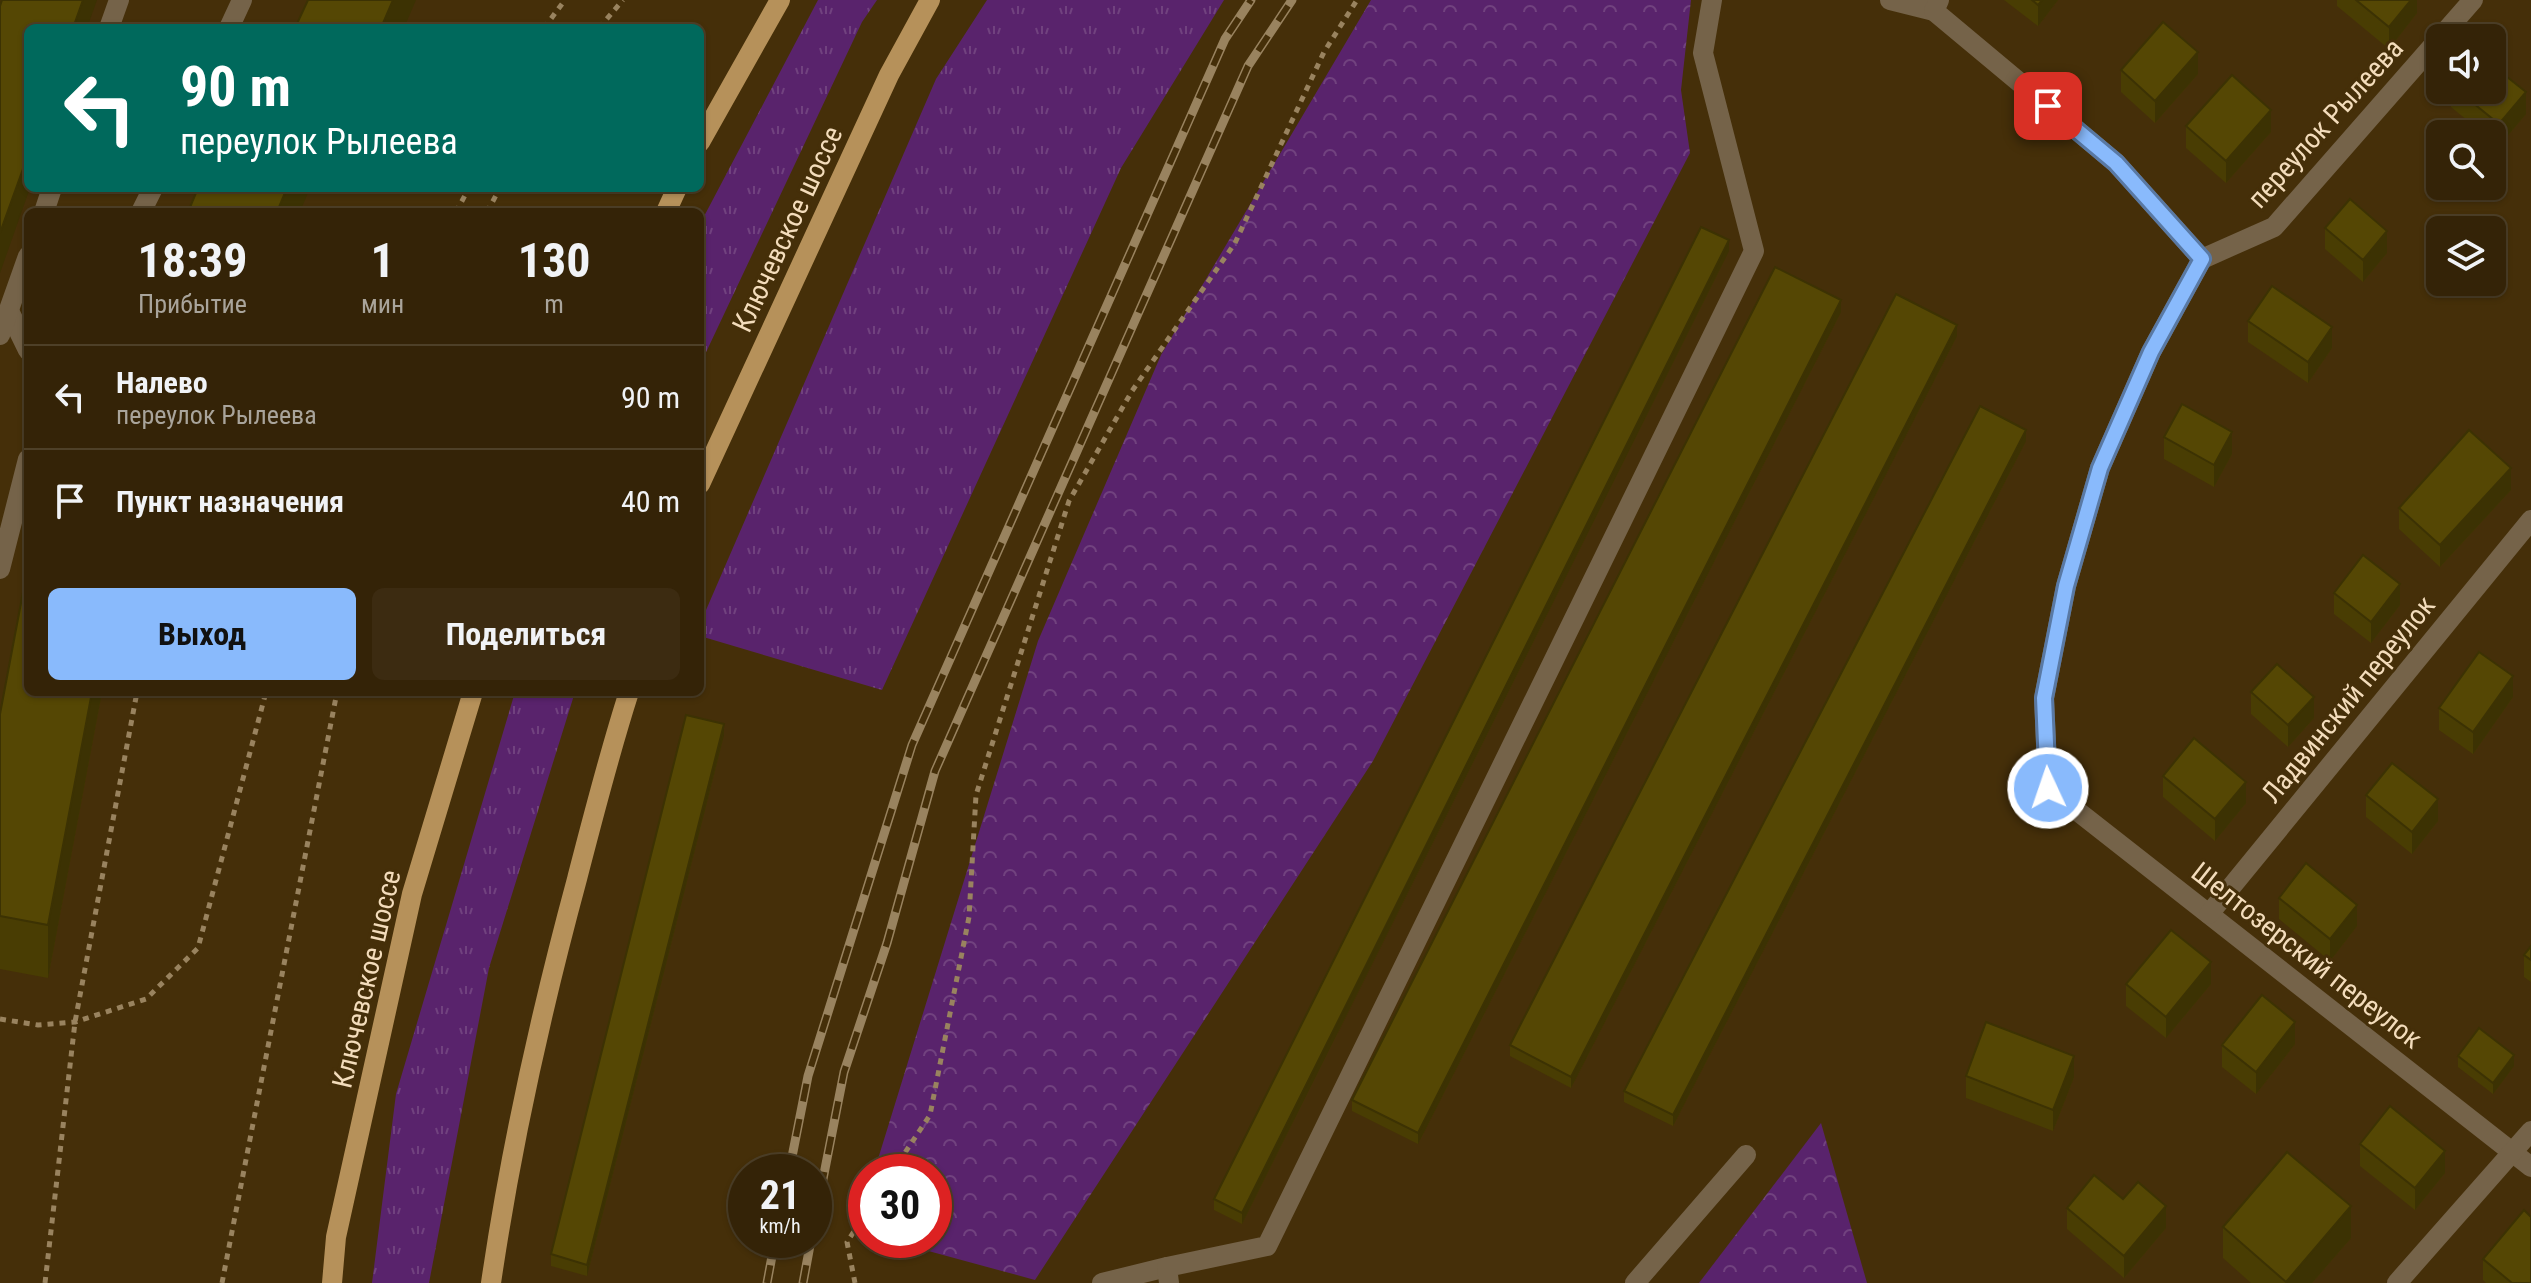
<!DOCTYPE html>
<html lang="ru">
<meta charset="utf-8">
<style>
body{margin:0;font-family:"Roboto Condensed",sans-serif;background:#3c2b11;color:#f1f3f6;height:100vh;display:flex;flex-direction:column;font-size:30px;white-space:nowrap}
*{box-sizing:border-box;margin:0}
p{font-size:26px;color:#a9a49b}
.icon{flex:none;width:44px;height:44px;fill:none;stroke:currentColor;stroke-width:2;stroke-linecap:round;stroke-linejoin:round}
.map{position:relative;flex:1;overflow:hidden}
.sheet{position:absolute;left:24px;top:208px;width:680px;height:488px;display:flex;flex-direction:column;background:#342307;border-radius:12px;box-shadow:0 2px 6px #0004,0 0 0 2px #4e4028}
.sheet>*{flex:none}
.guide{position:absolute;left:24px;top:24px;width:680px;height:168px;border-radius:12px;box-shadow:0 2px 6px #0004,0 0 0 2px #4e4028;background:#00695c;color:#fff;overflow:hidden}
.controls{position:absolute;left:2426px;top:24px;display:grid;gap:16px}
.controls a{display:grid;place-items:center;width:80px;height:80px;border-radius:12px;background:#342307;box-shadow:0 2px 6px #0004,0 0 0 2px #4e4028;font-size:40px}
.speed{position:absolute;left:728px;top:1154px;display:flex;gap:16px;font-size:40px;font-weight:700;text-align:center}
.speed>*{display:grid;place-content:center;width:104px;height:104px;border-radius:50%;background:#342307;box-shadow:0 2px 6px #0004,0 0 0 2px #4e4028;line-height:1}
.speed small{font-size:20px;font-weight:400}
.speed .limit{border:12px solid #d22;background:#fff;color:#111}
.pin{position:absolute;display:grid;place-items:center;width:68px;height:68px;color:#fff;margin:-34px;border-radius:16px;box-shadow:0 4px 12px #0006}
.me{position:absolute;width:88px;margin:-44px;rotate:357deg;stroke-linejoin:round;filter:drop-shadow(0 0 6px #0008)}
.turn{display:flex;align-items:center;gap:28px;height:168px;padding:0 24px;font-size:36px}
.turn .icon{width:104px;height:104px;stroke-width:2.5}
.turn b{display:block;font-size:56px;line-height:68px}
.eta{display:flex;justify-content:space-evenly;align-items:center;height:136px;text-align:center}
.eta b{font-size:48px;font-weight:700;line-height:56px}
.action{display:flex;gap:16px;margin-top:auto;padding:16px 24px}
.action a{flex:1;height:92px;border-radius:12px;background:#89bafc;color:#111;font-size:32px;font-weight:700;line-height:92px;text-align:center}
.action a+a{background:#3c2b11;color:#f1f3f6}
ul{padding:0;list-style:none}
li{display:flex;align-items:center;gap:24px;height:104px;padding:0 24px;border-top:2px solid #4e4028}
li div{flex:1}
li b{display:block;font-size:30px}
li em{font-style:normal}
.map>svg:first-child{display:block}
.grass{fill:url(#grass-tufts)}
.park{fill:url(#park-crowns)}
.lines{fill:none;stroke-linecap:round;stroke-linejoin:round}
.path{stroke:#99835f;stroke-width:5;stroke-dasharray:6 6;stroke-linecap:butt}
.service{stroke:#756349;stroke-width:20}
.minor{stroke:#756349;stroke-width:20}
.primary{stroke:#b6915a;stroke-width:20}
.rail-casing{stroke:#99835f;stroke-width:9}
.rail{stroke:#452f09;stroke-width:6;stroke-dasharray:18;stroke-linecap:butt}
.wall{fill:#493d03}
.shaded-wall{fill:#3c3203}
.building{fill:#554704;stroke:#3c3203;stroke-width:2}
.route-casing{stroke:#5979a4;stroke-width:20}
.route{stroke:#89bafc;stroke-width:14}
.labels{text-anchor:middle;stroke-width:6;stroke-linejoin:round;paint-order:stroke}
.street-label{font-size:28px;fill:#f3dcbb;stroke:#452f09}
</style>
<div class="map">
<svg width="2531" height="1283" viewBox="0 0 2531 1283">
<defs>
<pattern id="grass-tufts" width="24" height="20" patternUnits="userSpaceOnUse" patternTransform="scale(2)"><rect width="24" height="20" fill="#59236c"/><path d="M3 7l-1-3M5 7V3M7 7l1-3M15 17l-1-3M17 17v-4M19 17l1-3" fill="none" stroke="#71427f"/></pattern>
<pattern id="park-crowns" width="20" height="18" patternUnits="userSpaceOnUse" patternTransform="scale(2)"><rect width="20" height="18" fill="#59236c"/><path d="M2 6a3 3 0 1 1 6 0M12 15a3 3 0 1 1 6 0" fill="none" stroke="#71427f"/></pattern>
</defs>
<rect width="100%" height="100%" fill="#452f09"/>
<g class="grass">
<polygon points="818,0 877,0 862,22 700,365 700,224"/>
<polygon points="987,0 1224,0 1121,168 882,690 700,636 700,624 936,79"/>
<polygon points="515,692 575,692 489,968 429,1283 372,1283 396,1094"/>
</g>
<g class="park">
<polygon points="1371,0 1691,0 1681,90 1690,153 1373,761 1035,1280 888,1240 934,1240 934,1172 874,1172 1038,641 1161,355"/>
<polygon points="1821,1123 1867,1283 1699,1283"/>
</g>
<g class="lines">
<g class="path">
<polyline points="544,28 565,0"/>
<polyline points="599,28 623,0"/>
<polyline points="456,212 469,188"/>
<polyline points="487,212 500,188"/>
<polyline points="0,1019 38,1025 75,1022 146,999 198,948 266,692"/>
<polyline points="892,1172 930,1115 969,917 976,795 1069,501 1132,391 1235,243 1324,52 1357,0"/>
<polyline points="45,1283 75,1022 137,692"/>
<polyline points="222,1283 337,692"/>
<polyline points="855,1283 847,1242 866,1213"/>
</g>
<g class="service">
<polyline points="1890,0 1934,11"/>
<polyline points="109,28 119,0"/>
<polyline points="229,28 242,0"/>
<polyline points="44,212 52,188"/>
<polyline points="141,212 153,188"/>
<polyline points="9,311 28,350"/>
<polyline points="0,335 28,256"/>
<polyline points="0,569 28,459"/>
<polyline points="1102,1283 1167,1267"/>
<polyline points="1169,1283 1167,1267 1267,1246 1754,251 1703,53 1712,0"/>
<polyline points="1635,1283 1746,1155"/>
</g>
<g class="minor">
<polyline points="1939,0 1934,11 2116,163 2202,259 2274,227 2473,0"/>
<polyline points="2202,259 2151,352 2100,468 2066,586 2044,698 2048,788 2531,1167"/>
<polyline points="2209,914 2531,520"/>
<polyline points="2397,1283 2531,1131"/>
</g>
<g class="primary">
<polyline points="700,142 780,0"/>
<polyline points="666,212 677,188"/>
<polyline points="700,484 889,75 930,0"/>
<polyline points="332,1283 336,1237 412,894 473,692"/>
<path d="M 491,1283 C 511,1146 541,1012 577,879 C 593,817 609,754 629,692"/>
</g>
<defs>
<g id="rail">
<polyline points="789,1172 808,1076 912,745 1225,39 1251,0"/>
<polyline points="814,1225 844,1072 887,943 935,771 1248,66 1292,0"/>
<polyline points="767,1283 775,1240"/>
<polyline points="803,1283 811,1240"/>
</g>
</defs>
<use href="#rail" class="rail-casing"/>
<use href="#rail" class="rail"/>
</g>
<g class="wall">
<polygon points="2004,0 2058,0 2038,26"/>
<polygon points="2337,0 2417,0 2417,13 2389,49 2337,6"/>
<polygon points="2121,70 2198,74 2155,123 2121,92"/>
<polygon points="2451,90 2492,90 2526,114 2499,146 2492,141 2492,134 2484,134 2451,107"/>
<polygon points="2186,126 2271,132 2226,183 2186,148"/>
<polygon points="2325,228 2387,253 2363,282 2325,249"/>
<polygon points="1729,251 1242,1224 1214,1210 1214,1199"/>
<polygon points="1841,312 1418,1144 1352,1111 1352,1100"/>
<polygon points="2248,321 2332,348 2308,383 2248,342"/>
<polygon points="1957,336 1571,1088 1510,1056 1510,1045"/>
<polygon points="2164,437 2232,454 2214,487 2164,459"/>
<polygon points="2026,441 1673,1126 1624,1102 1624,1091"/>
<polygon points="2511,490 2440,567 2399,529 2399,508"/>
<polygon points="2334,593 2400,605 2371,643 2334,614"/>
<polygon points="102,692 48,978 0,969 0,714"/>
<polygon points="2251,692 2314,718 2288,747 2251,714"/>
<polygon points="2513,697 2473,754 2439,730 2439,708"/>
<polygon points="724,735 587,1276 551,1266 551,1254"/>
<polygon points="2163,776 2246,803 2215,841 2163,797"/>
<polygon points="2366,795 2438,821 2412,854 2366,817"/>
<polygon points="2279,898 2357,926 2330,961 2279,919"/>
<polygon points="2531,946 2531,982 2524,977 2524,955"/>
<polygon points="2126,984 2211,984 2166,1038 2126,1006"/>
<polygon points="2295,1044 2256,1094 2222,1067 2222,1045"/>
<polygon points="2458,1056 2514,1066 2493,1094 2458,1067"/>
<polygon points="1966,1076 2074,1077 2053,1131 1966,1098"/>
<polygon points="2360,1144 2445,1173 2415,1210 2360,1166"/>
<polygon points="2123,1199 2166,1228 2124,1278 2067,1229 2067,1208"/>
<polygon points="2223,1227 2351,1238 2312,1283 2251,1283 2223,1258"/>
<polygon points="2483,1259 2531,1283 2486,1283 2483,1280"/>
</g>
<g class="shaded-wall">
<polygon points="83,0 97,0 87,28 73,28"/>
<polygon points="393,0 416,0 404,28 381,28"/>
<polygon points="2042,0 2058,0 2038,26 2038,5"/>
<polygon points="2411,0 2417,0 2417,13 2389,49 2389,27"/>
<polygon points="2198,52 2198,74 2155,123 2155,101"/>
<polygon points="2526,92 2526,114 2499,146 2499,124"/>
<polygon points="2271,110 2271,132 2226,183 2226,161"/>
<polygon points="28,155 28,188 30,188 0,273 0,233"/>
<polygon points="287,188 310,188 300,212 277,212"/>
<polygon points="2387,231 2387,253 2363,282 2363,260"/>
<polygon points="1729,240 1729,251 1242,1224 1242,1213"/>
<polygon points="1841,300 1841,312 1418,1144 1418,1133"/>
<polygon points="1957,325 1957,336 1571,1088 1571,1077"/>
<polygon points="2332,327 2332,348 2308,383 2308,362"/>
<polygon points="2026,430 2026,441 1673,1126 1673,1115"/>
<polygon points="2232,432 2232,454 2214,487 2214,465"/>
<polygon points="2511,468 2511,490 2440,567 2440,545"/>
<polygon points="2400,584 2400,605 2371,643 2371,622"/>
<polygon points="2513,676 2513,697 2473,754 2473,732"/>
<polygon points="92,692 102,692 48,978 48,925"/>
<polygon points="2314,697 2314,718 2288,747 2288,725"/>
<polygon points="724,724 724,735 587,1276 587,1265"/>
<polygon points="2246,782 2246,803 2215,841 2215,819"/>
<polygon points="2438,799 2438,821 2412,854 2412,832"/>
<polygon points="2357,905 2357,926 2330,961 2330,939"/>
<polygon points="2211,962 2211,984 2166,1038 2166,1017"/>
<polygon points="2295,1022 2295,1044 2256,1094 2256,1072"/>
<polygon points="2514,1055 2514,1066 2493,1094 2493,1083"/>
<polygon points="2074,1056 2074,1077 2053,1131 2053,1110"/>
<polygon points="2445,1151 2445,1173 2415,1210 2415,1188"/>
<polygon points="2166,1206 2166,1228 2124,1278 2124,1256"/>
<polygon points="2351,1206 2351,1238 2312,1283 2286,1283"/>
</g>
<g class="building">
<polygon points="2,0 83,0 73,28 28,28 28,155 0,233 0,6"/>
<polygon points="308,0 393,0 381,28 295,28"/>
<polygon points="2032,0 2042,0 2038,5"/>
<polygon points="2356,0 2411,0 2389,27"/>
<polygon points="2163,22 2198,52 2155,101 2121,70"/>
<polygon points="2492,65 2526,92 2499,124 2457,90 2492,90"/>
<polygon points="2232,75 2271,110 2226,161 2186,126"/>
<polygon points="198,188 287,188 277,212 188,212"/>
<polygon points="2350,199 2387,231 2363,260 2325,228"/>
<polygon points="1701,227 1729,240 1242,1213 1214,1199"/>
<polygon points="1775,267 1841,300 1418,1133 1352,1100"/>
<polygon points="2272,286 2332,327 2308,362 2248,321"/>
<polygon points="1896,294 1957,325 1571,1077 1510,1045"/>
<polygon points="2182,404 2232,432 2214,465 2164,437"/>
<polygon points="1980,406 2026,430 1673,1115 1624,1091"/>
<polygon points="2469,430 2511,468 2440,545 2399,508"/>
<polygon points="2363,555 2400,584 2371,622 2334,593"/>
<polygon points="28,566 28,692 92,692 48,925 0,916 0,714"/>
<polygon points="2479,652 2513,676 2473,732 2439,708"/>
<polygon points="2277,664 2314,697 2288,725 2251,692"/>
<polygon points="686,715 724,724 587,1265 551,1254"/>
<polygon points="2194,738 2246,782 2215,819 2163,776"/>
<polygon points="2392,763 2438,799 2412,832 2366,795"/>
<polygon points="2306,863 2357,905 2330,939 2279,898"/>
<polygon points="2171,930 2211,962 2166,1017 2126,984"/>
<polygon points="2531,946 2531,960 2524,955"/>
<polygon points="2262,995 2295,1022 2256,1072 2222,1045"/>
<polygon points="1986,1022 2074,1056 2053,1110 1966,1076"/>
<polygon points="2479,1028 2514,1055 2493,1083 2458,1056"/>
<polygon points="2390,1106 2445,1151 2415,1188 2360,1144"/>
<polygon points="2287,1152 2351,1206 2286,1282 2223,1227"/>
<polygon points="2094,1175 2123,1199 2138,1182 2166,1206 2124,1256 2067,1208"/>
<polygon points="2524,1210 2531,1217 2531,1283 2512,1283 2483,1259"/>
</g>
<g class="lines">
<defs>
<polyline id="route" points="2048,106 2116,163 2202,259 2151,352 2100,468 2066,586 2044,698 2048,788"/>
</defs>
<use href="#route" class="route-casing"/>
<use href="#route" class="route"/>
</g>
<g class="labels">
<g class="street-label">
<text transform="translate(2325 123) rotate(-48)" y="10">переулок Рылеева</text>
<text transform="translate(787 229) rotate(-65)" y="10">Ключевское шоссе</text>
<text transform="translate(2348 699) rotate(-51)" y="10">Ладвинский переулок</text>
<text transform="translate(2307 955) rotate(38)" y="10">Шелтозерский переулок</text>
<text transform="translate(366 979) rotate(-77)" y="10">Ключевское шоссе</text>
</g>
</g>
</svg>
<div class="controls">
<a><svg class="icon" aria-label="sound" viewBox="0 0 24 24"><path d="M4 9h4l5-4v14l-5-4H4zM17 9q2 3 0 6"/></svg></a>
<a><svg class="icon" aria-label="search" viewBox="0 0 24 24"><circle cx="10" cy="10" r="6"/><path d="M15 15l6 6"/></svg></a>
<a><svg class="icon" aria-label="layers" viewBox="0 0 24 24"><path d="M12 4l9 5-9 5-9-5zM3 14l9 5 9-5"/></svg></a>
</div>
<div class="speed"><div>21<small>km/h</small></div><div class="limit">30</div></div>
<div class="pin" style="left:2048px;top:106px;background:#d93025"><svg class="icon" aria-label="arrive" viewBox="0 0 24 24"><path d="M6 21V4h12l-3 4 3 4H6"/></svg></div>
<svg class="me" style="left:2048px;top:788px" viewBox="-20 -20 40 40"><circle r="17" fill="#89bafc" stroke="#fff" stroke-width="3"/><path d="M0-11L8 9 0 5-8 9z" fill="#fff"/></svg>
<div class="guide">
<div class="turn"><svg class="icon" aria-label="left" viewBox="0 0 24 24"><path d="M17 20v-9H6M10 6l-5 5 5 5"/></svg><div><b>90 m</b>переулок Рылеева</div></div>
</div>
<section class="sheet">
<div class="eta">
<div><b>18:39</b><p>Прибытие</p></div>
<div><b>1</b><p>мин</p></div>
<div><b>130</b><p>m</p></div>
</div>
<ul>
<li><svg class="icon" aria-label="left" viewBox="0 0 24 24"><path d="M17 20v-9H6M10 6l-5 5 5 5"/></svg><div><b>Налево</b><p>переулок Рылеева</p></div><em>90 m</em></li>
<li><svg class="icon" aria-label="arrive" viewBox="0 0 24 24"><path d="M6 21V4h12l-3 4 3 4H6"/></svg><div><b>Пункт назначения</b></div><em>40 m</em></li>
</ul>
<div class="action"><a>Выход</a><a>Поделиться</a></div>
</section>
</div>
